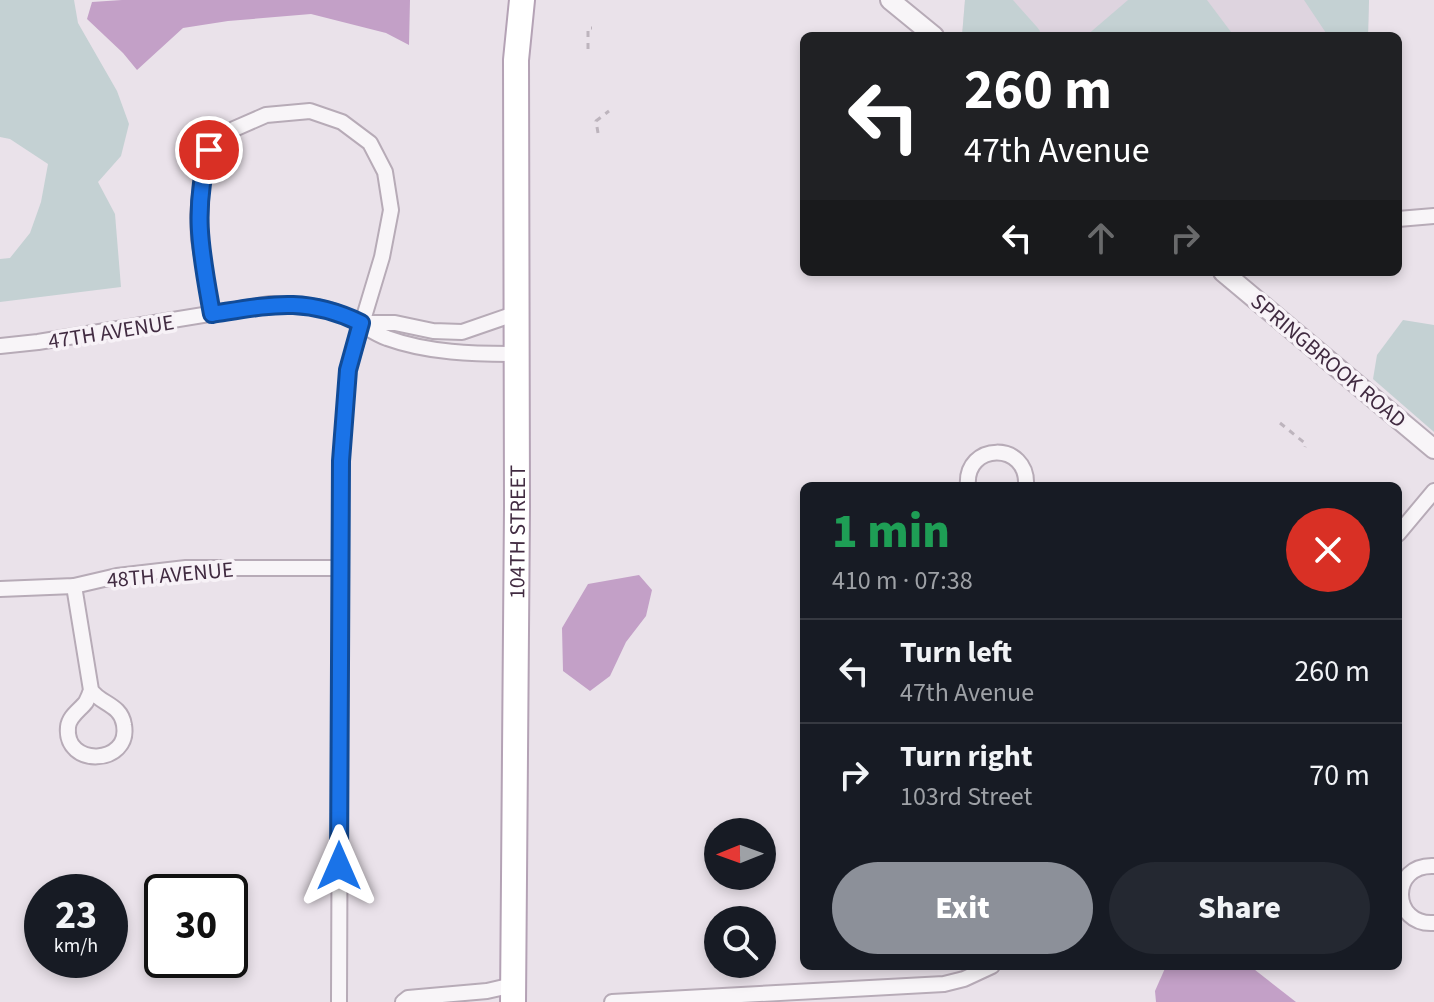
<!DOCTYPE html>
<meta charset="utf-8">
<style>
body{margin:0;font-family:"Source Sans 3",sans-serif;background:#242831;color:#f1f3f6;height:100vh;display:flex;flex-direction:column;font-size:30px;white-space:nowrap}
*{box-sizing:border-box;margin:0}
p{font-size:26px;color:#9ea1a6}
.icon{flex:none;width:44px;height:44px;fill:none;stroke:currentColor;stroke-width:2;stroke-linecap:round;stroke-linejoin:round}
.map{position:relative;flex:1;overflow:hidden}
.drawer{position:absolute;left:800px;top:482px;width:602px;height:488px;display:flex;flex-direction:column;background:#171b24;border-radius:12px;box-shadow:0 4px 12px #0003}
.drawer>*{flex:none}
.guide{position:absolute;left:800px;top:32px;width:602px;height:244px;border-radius:12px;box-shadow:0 4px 12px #0003;background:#202124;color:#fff;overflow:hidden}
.needle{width:52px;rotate:269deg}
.buttons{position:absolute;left:704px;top:818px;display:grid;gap:16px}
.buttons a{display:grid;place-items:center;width:72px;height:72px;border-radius:50%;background:#171b24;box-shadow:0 4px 12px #0003;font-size:40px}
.speed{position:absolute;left:24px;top:874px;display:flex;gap:16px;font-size:40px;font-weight:700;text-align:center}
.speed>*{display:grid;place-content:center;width:104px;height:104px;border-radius:50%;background:#171b24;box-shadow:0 4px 12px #0003;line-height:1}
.speed small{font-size:20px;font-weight:400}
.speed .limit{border:4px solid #111;border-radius:12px;background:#fff;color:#111}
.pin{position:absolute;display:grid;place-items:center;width:68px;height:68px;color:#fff;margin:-34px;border:4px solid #fff;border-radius:50%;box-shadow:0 2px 8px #0007}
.me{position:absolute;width:88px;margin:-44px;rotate:0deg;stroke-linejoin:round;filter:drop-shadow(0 0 6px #0008)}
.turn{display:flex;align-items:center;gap:28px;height:168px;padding:0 32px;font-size:36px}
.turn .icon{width:104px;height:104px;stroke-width:2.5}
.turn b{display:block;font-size:56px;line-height:68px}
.lanes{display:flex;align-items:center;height:76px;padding:0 32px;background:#0003;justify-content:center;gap:40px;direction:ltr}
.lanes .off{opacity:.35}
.round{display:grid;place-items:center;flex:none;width:84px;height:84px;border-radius:42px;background:#242831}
.overview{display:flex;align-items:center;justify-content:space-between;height:136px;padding:0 32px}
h1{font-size:48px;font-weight:800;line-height:60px;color:#1e9e55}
.cta{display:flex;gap:16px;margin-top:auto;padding:16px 32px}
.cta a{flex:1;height:92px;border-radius:48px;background:#8c9099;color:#fff;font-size:32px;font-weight:800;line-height:92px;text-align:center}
.cta a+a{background:#242831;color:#f1f3f6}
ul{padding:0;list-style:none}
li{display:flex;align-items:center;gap:24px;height:104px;padding:0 32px;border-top:2px solid #363941}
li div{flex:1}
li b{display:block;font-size:30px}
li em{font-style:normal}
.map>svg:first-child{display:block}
.built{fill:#ded4df}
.green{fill:#c4d1d3}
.water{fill:#c3a0c7}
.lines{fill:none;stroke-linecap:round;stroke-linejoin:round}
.minor-casing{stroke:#b7abb7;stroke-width:18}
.tertiary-casing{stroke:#b7abb7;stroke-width:22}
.primary-casing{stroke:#b4a2b5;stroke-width:28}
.path{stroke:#bdb4bd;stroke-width:3;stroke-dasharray:6 6;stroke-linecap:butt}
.minor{stroke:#f8f5f8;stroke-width:14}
.tertiary{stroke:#f8f5f8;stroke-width:18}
.primary{stroke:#fff;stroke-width:24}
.route-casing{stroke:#114b97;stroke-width:20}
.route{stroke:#1a73e8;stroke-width:14}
.labels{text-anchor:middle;stroke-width:7;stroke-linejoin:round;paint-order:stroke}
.street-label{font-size:22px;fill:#412b41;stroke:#f7f2f7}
</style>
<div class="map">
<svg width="1434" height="1002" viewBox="0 0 1434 1002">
<rect width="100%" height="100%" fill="#eae2ea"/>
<polygon class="built" points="965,0 1369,0 1368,36 962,36"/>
<g class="green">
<polygon points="0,0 74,0 78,23 117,91 129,124 121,156 98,182 115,214 121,287 0,302 0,259 10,258 30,233 41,202 48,164 10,139 0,137"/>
<polygon points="965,0 1013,0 1037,27 1040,31 1038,36 962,36"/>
<polygon points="1128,0 1207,0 1234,36 1154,36 1150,31 1152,36 1086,36"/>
<polygon points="1304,0 1369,0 1368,36 1328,36"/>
<polygon points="1403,320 1434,325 1434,432 1373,379 1377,355"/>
</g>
<g class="water">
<polygon points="122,0 410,0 409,45 386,33 311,14 228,21 183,28 137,70 123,53 87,19 92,2"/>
<polygon points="639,575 652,590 646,616 626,642 610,676 590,691 563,671 562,628 588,584"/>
<polygon points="1166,966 1250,966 1296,1002 1156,1002 1155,991"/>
</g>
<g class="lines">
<defs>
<g id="minor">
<polyline points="1398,219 1434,216"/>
<polyline points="212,314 199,239 198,215 202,175 209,150 234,129 266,115 310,111 342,122 370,143 385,172 391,210 382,257 348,370 341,457 339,1002"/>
<polyline points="362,323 395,323 433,331 462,332 517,313"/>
<path d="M 0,346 L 38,342 L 270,304 C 294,304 321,305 343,315 C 359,321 372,333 387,338 C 428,353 474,354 517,354"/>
<path d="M 968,486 C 964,442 1029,441 1026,486"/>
<polyline points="1398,534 1434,491"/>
<path d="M 74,586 L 91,690 C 90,693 87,700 86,702 C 80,710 69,716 68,727 C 64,768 131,765 124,725 C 121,704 100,704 91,690"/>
<polyline points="0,589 74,586 117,576 186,568 340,568"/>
<path d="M 1434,866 C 1389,864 1391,926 1434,923"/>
<polyline points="403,1002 408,998 487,991 513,985"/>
<polyline points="612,1002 944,984 964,979 992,966"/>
</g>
<g id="tertiary">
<polyline points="890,0 934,36"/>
<polyline points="1223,272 1434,449"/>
</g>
<g id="primary">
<path id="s1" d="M 513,1002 L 517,507 L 516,60 L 522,0"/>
</g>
</defs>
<use href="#minor" class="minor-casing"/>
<use href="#tertiary" class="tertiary-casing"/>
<use href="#primary" class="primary-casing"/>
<g class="path">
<polyline points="588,49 588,28 592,28"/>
<polyline points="598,133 596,121 609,111"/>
<polyline points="1280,423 1306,444 1305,447"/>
</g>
<use href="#minor" class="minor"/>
<use href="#tertiary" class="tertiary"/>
<use href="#primary" class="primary"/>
</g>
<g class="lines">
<defs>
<path id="route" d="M 209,150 C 192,212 201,252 212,314 C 270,305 305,296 361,323 L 348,370 L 341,461 L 339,866"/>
</defs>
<use href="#route" class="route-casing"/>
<use href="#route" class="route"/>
</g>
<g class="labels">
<g class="street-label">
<text transform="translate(111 331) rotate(-9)" y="8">47TH AVENUE</text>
<text transform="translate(1329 360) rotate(40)" y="8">SPRINGBROOK ROAD</text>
<text dy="8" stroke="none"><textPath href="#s1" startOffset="470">104TH STREET</textPath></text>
<text transform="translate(170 574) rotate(-5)" y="8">48TH AVENUE</text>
</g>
</g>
</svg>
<div class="buttons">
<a><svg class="needle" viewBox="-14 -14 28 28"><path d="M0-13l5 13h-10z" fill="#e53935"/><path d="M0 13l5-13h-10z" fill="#9ea1a6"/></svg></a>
<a><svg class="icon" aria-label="search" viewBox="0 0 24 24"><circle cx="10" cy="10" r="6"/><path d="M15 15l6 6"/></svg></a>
</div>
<div class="speed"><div>23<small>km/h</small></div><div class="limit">30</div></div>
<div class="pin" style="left:209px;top:150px;background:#d93025"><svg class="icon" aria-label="arrive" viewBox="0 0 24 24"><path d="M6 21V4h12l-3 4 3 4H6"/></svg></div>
<svg class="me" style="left:339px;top:866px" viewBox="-20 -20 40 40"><path d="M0-17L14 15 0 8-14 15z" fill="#1a73e8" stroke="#fff" stroke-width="4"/></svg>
<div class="guide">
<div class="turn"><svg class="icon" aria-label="left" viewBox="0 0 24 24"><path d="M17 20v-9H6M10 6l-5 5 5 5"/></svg><div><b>260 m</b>47th Avenue</div></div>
<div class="lanes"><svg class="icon" aria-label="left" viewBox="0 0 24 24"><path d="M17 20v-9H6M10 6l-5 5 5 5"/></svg><svg class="icon off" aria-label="ahead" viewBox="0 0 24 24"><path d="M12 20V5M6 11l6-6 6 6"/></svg><svg class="icon off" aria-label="right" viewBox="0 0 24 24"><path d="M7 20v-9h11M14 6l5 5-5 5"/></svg></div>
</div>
<section class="drawer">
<div class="overview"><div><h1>1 min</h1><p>410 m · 07:38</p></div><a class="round" style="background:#d93025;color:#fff"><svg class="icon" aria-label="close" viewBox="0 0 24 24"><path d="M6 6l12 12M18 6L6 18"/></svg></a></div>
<ul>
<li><svg class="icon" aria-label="left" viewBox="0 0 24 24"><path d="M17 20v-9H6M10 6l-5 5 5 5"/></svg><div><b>Turn left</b><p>47th Avenue</p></div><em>260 m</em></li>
<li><svg class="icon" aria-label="right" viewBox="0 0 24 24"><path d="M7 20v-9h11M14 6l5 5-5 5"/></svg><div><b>Turn right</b><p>103rd Street</p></div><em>70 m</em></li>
</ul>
<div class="cta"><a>Exit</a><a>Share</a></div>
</section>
</div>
